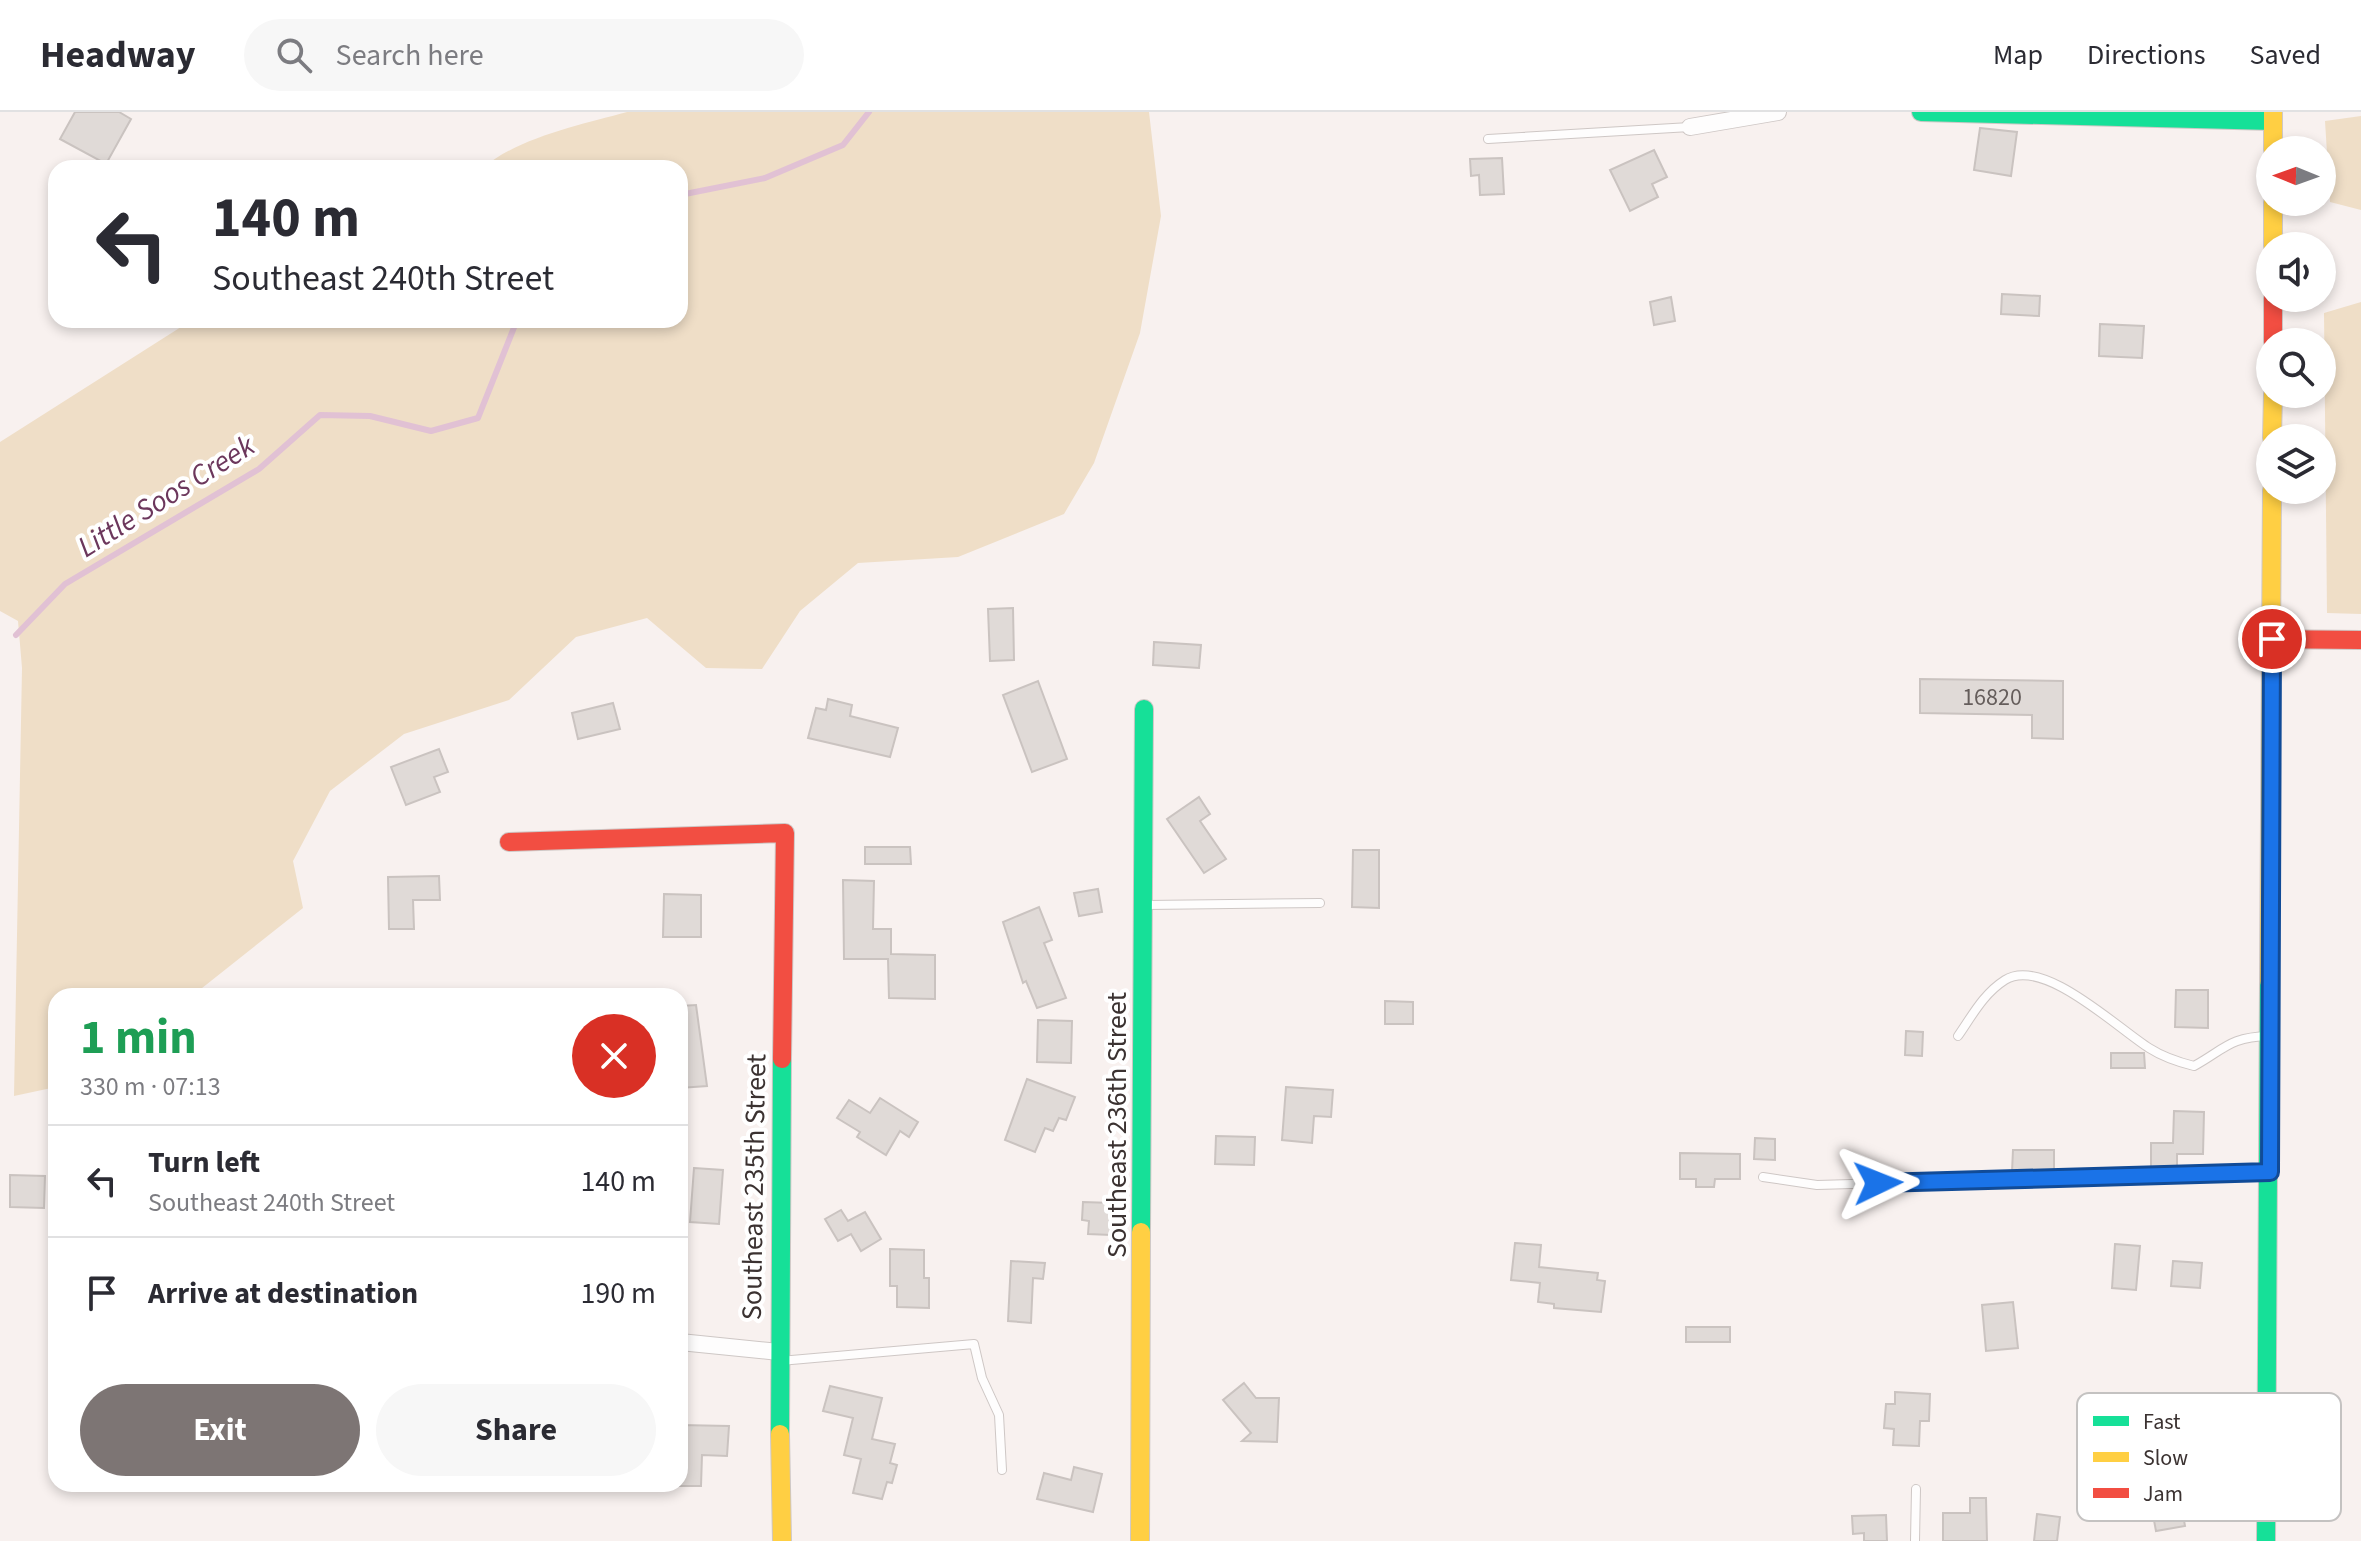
<!DOCTYPE html>
<meta charset="utf-8">
<style>
body{margin:0;font-family:"Source Sans 3",sans-serif;background:#f7f7f7;color:#2b2b33;height:100vh;display:flex;flex-direction:column;font-size:30px;white-space:nowrap}
*{box-sizing:border-box;margin:0}
p{font-size:26px;color:#7c7c81}
.icon{flex:none;width:44px;height:44px;fill:none;stroke:currentColor;stroke-width:2;stroke-linecap:round;stroke-linejoin:round}
.map{position:relative;flex:1;overflow:hidden}
.side{position:absolute;left:48px;top:876px;width:640px;height:504px;display:flex;flex-direction:column;background:#fff;border-radius:24px;box-shadow:0 4px 12px #0003}
.side>*{flex:none}
.hud{position:absolute;left:48px;top:48px;width:640px;height:168px;border-radius:24px;box-shadow:0 4px 12px #0003;background:#fff;color:#2b2b33;overflow:hidden}
.needle{width:52px;rotate:271deg}
.controls{position:absolute;left:2256px;top:24px;display:grid;gap:16px}
.controls a{display:grid;place-items:center;width:80px;height:80px;border-radius:50%;background:#fff;box-shadow:0 4px 12px #0003;font-size:40px}
.pin{position:absolute;display:grid;place-items:center;width:68px;height:68px;color:#fff;margin:-34px;border:4px solid #fff;border-radius:50%;box-shadow:0 2px 8px #0007}
.me{position:absolute;width:88px;margin:-44px;rotate:88deg;stroke-linejoin:round;filter:drop-shadow(0 0 6px #0008)}
.turn{display:flex;align-items:center;gap:28px;height:168px;padding:0 32px;font-size:36px}
.turn .icon{width:104px;height:104px;stroke-width:2.5}
.turn b{display:block;font-size:56px;line-height:68px}
.round{display:grid;place-items:center;flex:none;width:84px;height:84px;border-radius:42px;background:#f7f7f7}
.summary{display:flex;align-items:center;justify-content:space-between;height:136px;padding:0 32px}
h1{font-size:48px;font-weight:700;line-height:60px;color:#1e9e55}
.cta{display:flex;gap:16px;margin-top:auto;padding:16px 32px}
.cta a{flex:1;height:92px;border-radius:48px;background:#7d7574;color:#fff;font-size:32px;font-weight:700;line-height:92px;text-align:center}
.cta a+a{background:#f7f7f7;color:#2b2b33}
ul{padding:0;list-style:none}
li{display:flex;align-items:center;gap:24px;height:112px;padding:0 32px;border-top:2px solid #e1e1e2}
li div{flex:1}
li b{display:block;font-size:30px}
li em{font-style:normal}
header{display:flex;align-items:center;gap:48px;box-sizing:border-box;height:112px;padding:0 40px;background:#fff;border-bottom:2px solid #e1e1e2}
header strong{font-size:38px}
nav{display:flex;gap:44px;margin-inline-start:auto;font-size:28px}
.search{width:560px;height:72px;background:#f7f7f7;display:flex;align-items:center;gap:20px;box-sizing:border-box;padding:0 28px;border-radius:44px;color:#7c7c81;font-size:30px}
.map>svg:first-child{display:block}
.green{fill:#efdec7}
.lines{fill:none;stroke-linecap:round;stroke-linejoin:round}
.stream{stroke:#e1c1d4;stroke-width:6}
.building{fill:#e0dad7;stroke:#cac3c0;stroke-width:2}
.lane-casing{stroke:#cec7c5;stroke-width:10}
.street-casing{stroke:#cec7c5;stroke-width:18}
.fast-casing{stroke:#cec7c5;stroke-width:20}
.slow-casing{stroke:#cec7c5;stroke-width:20}
.jam-casing{stroke:#cec7c5;stroke-width:20}
.lane{stroke:#fefdfd;stroke-width:8}
.street{stroke:#fefdfd;stroke-width:16}
.fast{stroke:#16e098;stroke-width:18}
.slow{stroke:#ffcf43;stroke-width:18}
.jam{stroke:#f24e42;stroke-width:18}
.route-casing{stroke:#114b97;stroke-width:20}
.route{stroke:#1a73e8;stroke-width:14}
.labels{text-anchor:middle;stroke-width:8;stroke-linejoin:round;paint-order:stroke}
.number-label{font-size:24px;fill:#655d5b}
.street-label{font-size:28px;fill:#3b3231;stroke:#fff}
.water-label{font-size:30px;font-style:italic;fill:#6c375c;stroke:#fff}
.key{fill:#fff;stroke:#c4c2c1;stroke-width:2}
.key-label{font-size:22px;fill:#3b3231}
</style>
<header>
<strong>Headway</strong>
<div class="search"><svg class="icon" aria-label="search" viewBox="0 0 24 24"><circle cx="10" cy="10" r="6"/><path d="M15 15l6 6"/></svg>Search here</div>
<nav><a>Map</a><a>Directions</a><a>Saved</a></nav>
</header>
<div class="map">
<svg width="2361" height="1429" viewBox="0 0 2361 1429">
<rect width="100%" height="100%" fill="#f8f1ef"/>
<g class="green">
<path d="M 627,0 L 1149,0 L 1161,104 L 1140,221 L 1094,351 L 1064,402 L 958,445 L 858,451 L 800,499 L 762,557 L 706,556 L 647,506 L 576,525 L 509,588 L 404,622 L 330,679 L 293,749 L 303,796 L 192,884 L 56,884 L 56,975 L 14,984 L 22,556 L 18,509 L 0,499 L 0,330 L 192,208 L 680,208 L 680,56 L 483,56 C 517,26 583,12 627,0 Z"/>
<polygon points="2361,4 2361,98 2330,90 2325,9"/>
<polygon points="2361,190 2361,502 2327,501 2324,201"/>
</g>
<g class="lines">
<g class="stream">
<polyline points="680,83 765,66 843,33 869,0"/>
<polyline points="16,523 65,472 259,357 320,303 370,304 431,319 478,306 517,208"/>
</g>
</g>
<g class="building">
<polygon points="75,0 119,0 131,7 106,52 60,27"/>
<polygon points="1980,16 2017,20 2011,64 1974,58"/>
<polygon points="1654,38 1667,65 1652,72 1658,85 1630,99 1610,58"/>
<polygon points="1502,46 1504,82 1480,83 1479,63 1471,64 1470,47"/>
<polygon points="2002,182 2040,184 2039,204 2001,202"/>
<polygon points="1671,185 1675,209 1654,213 1650,190"/>
<polygon points="2100,212 2144,214 2142,246 2099,244"/>
<polygon points="1013,496 1014,548 990,549 988,497"/>
<polygon points="1154,530 1201,533 1199,556 1153,553"/>
<polygon points="1920,567 2063,569 2063,627 2032,626 2032,603 1920,601"/>
<polygon points="1038,569 1067,647 1032,660 1003,583"/>
<polygon points="828,587 852,593 850,604 898,616 890,645 808,626 816,596 826,598"/>
<polygon points="613,591 620,617 578,627 572,601"/>
<polygon points="439,637 448,660 434,665 440,680 406,693 391,655"/>
<polygon points="1199,685 1210,702 1200,709 1226,747 1204,761 1167,707"/>
<polygon points="865,735 910,735 911,752 865,752"/>
<polygon points="1353,738 1379,738 1379,796 1352,795"/>
<polygon points="439,764 440,788 413,788 414,817 389,817 388,765"/>
<polygon points="843,768 874,769 873,817 891,817 891,842 935,843 935,887 889,886 888,847 844,847"/>
<polygon points="1098,777 1102,800 1079,804 1074,781"/>
<polygon points="664,782 701,783 701,825 663,825"/>
<polygon points="1039,795 1052,828 1044,831 1066,886 1037,896 1026,869 1023,871 1003,810"/>
<polygon points="2176,878 2208,878 2208,916 2175,915"/>
<polygon points="1385,889 1413,890 1413,912 1385,912"/>
<polygon points="696,893 707,974 680,976 680,894"/>
<polygon points="1038,908 1072,909 1071,951 1037,950"/>
<polygon points="1906,919 1923,920 1922,944 1905,943"/>
<polygon points="2111,941 2144,941 2145,956 2111,956"/>
<polygon points="1027,967 1075,985 1066,1008 1059,1006 1053,1019 1045,1016 1035,1040 1005,1028"/>
<polygon points="1286,975 1333,978 1331,1005 1314,1004 1312,1031 1282,1028"/>
<polygon points="880,986 918,1010 909,1025 900,1019 886,1043 857,1025 860,1020 837,1006 849,988 870,1001"/>
<polygon points="2174,999 2204,1000 2203,1042 2177,1042 2177,1056 2151,1056 2151,1031 2173,1031"/>
<polygon points="1216,1024 1255,1025 1254,1053 1215,1052"/>
<polygon points="1755,1026 1775,1027 1775,1048 1754,1047"/>
<polygon points="2013,1038 2054,1038 2054,1059 2012,1060"/>
<polygon points="1680,1041 1740,1042 1740,1067 1715,1067 1714,1075 1696,1075 1696,1067 1680,1067"/>
<polygon points="694,1056 723,1058 719,1112 690,1110"/>
<polygon points="10,1063 45,1064 44,1096 10,1095"/>
<polygon points="1083,1090 1112,1091 1111,1123 1088,1122 1089,1109 1082,1108"/>
<polygon points="841,1098 848,1109 865,1100 881,1127 861,1139 851,1122 838,1129 825,1107"/>
<polygon points="1515,1131 1541,1133 1539,1155 1598,1161 1597,1168 1605,1169 1601,1200 1554,1196 1554,1192 1538,1190 1540,1171 1511,1168"/>
<polygon points="2115,1132 2140,1134 2136,1178 2112,1176"/>
<polygon points="890,1137 924,1138 924,1166 929,1166 929,1196 897,1195 897,1174 890,1174"/>
<polygon points="1011,1149 1045,1151 1043,1167 1033,1166 1031,1211 1008,1209"/>
<polygon points="2173,1149 2202,1151 2200,1176 2171,1174"/>
<polygon points="2013,1190 2018,1236 1986,1239 1982,1193"/>
<rect x="1686" y="1215" width="44" height="15"/>
<polygon points="1244,1271 1256,1286 1279,1286 1277,1330 1242,1329 1251,1321 1223,1288"/>
<polygon points="830,1274 882,1286 872,1327 895,1332 890,1351 897,1353 892,1371 887,1370 882,1387 853,1381 861,1347 844,1343 853,1306 823,1299"/>
<polygon points="1895,1280 1930,1282 1929,1309 1920,1309 1919,1334 1893,1333 1894,1317 1884,1316 1886,1292 1895,1292"/>
<polygon points="680,1313 729,1314 727,1344 702,1343 701,1374 680,1374"/>
<polygon points="1074,1355 1102,1362 1093,1400 1037,1387 1044,1361 1071,1368"/>
<polygon points="2178,1374 2185,1414 2156,1419 2153,1403 2159,1402 2154,1379"/>
<polygon points="1970,1386 1986,1386 1987,1429 1943,1429 1943,1401 1970,1401"/>
<polygon points="2037,1402 2060,1405 2057,1429 2034,1429"/>
<polygon points="1886,1403 1887,1429 1864,1429 1864,1421 1853,1422 1852,1404"/>
</g>
<g class="lines">
<defs>
<g id="lane">
<polyline points="1488,27 1690,15"/>
<polyline points="1146,793 1320,791"/>
<path d="M 1958,924 C 1972,904 1983,882 2005,868 C 2043,844 2117,916 2149,936 C 2163,945 2178,950 2194,954 C 2225,937 2229,925 2269,924"/>
<polyline points="1763,1065 1817,1073 2266,1060"/>
<polyline points="780,1249 974,1232 982,1266 999,1303 1002,1358"/>
<polyline points="1915,1429 1916,1377"/>
</g>
<g id="street">
<polyline points="1690,15 1778,0"/>
<polyline points="680,1230 779,1240"/>
</g>
<g id="fast">
<polyline points="1921,0 2273,9"/>
<polyline points="1141,1120 1144,597"/>
<polyline points="780,1322 782,947"/>
<polyline points="2266,1429 2269,869"/>
</g>
<g id="slow">
<polyline points="2273,0 2273,38"/>
<polyline points="2273,90 2273,134"/>
<polyline points="2272,326 2273,282"/>
<polyline points="2269,869 2272,378"/>
<polyline points="780,1322 782,1429"/>
<polyline points="1140,1429 1141,1120"/>
</g>
<g id="jam">
<polyline points="2273,186 2273,230"/>
<polyline points="2272,527 2361,528"/>
<polyline points="509,730 785,721 782,947"/>
</g>
</defs>
<use href="#lane" class="lane-casing"/>
<use href="#street" class="street-casing"/>
<use href="#fast" class="fast-casing"/>
<use href="#slow" class="slow-casing"/>
<use href="#jam" class="jam-casing"/>
<use href="#lane" class="lane"/>
<use href="#street" class="street"/>
<use href="#fast" class="fast"/>
<use href="#slow" class="slow"/>
<use href="#jam" class="jam"/>
</g>
<g class="lines">
<defs>
<polyline id="route" points="1878,1071 2270,1060 2272,527"/>
</defs>
<use href="#route" class="route-casing"/>
<use href="#route" class="route"/>
</g>
<g class="labels">
<g class="number-label">
<text x="1992" y="593">16820</text>
</g>
<g class="street-label">
<text transform="translate(1116 1013) rotate(-90)" y="10">Southeast 236th Street</text>
<text transform="translate(753 1075) rotate(-89)" y="10">Southeast 235th Street</text>
</g>
<g class="water-label">
<text transform="translate(166 384) rotate(-32)" y="10">Little Soos Creek</text>
</g>
</g>
<rect x="2077" y="1281" width="264" height="128" rx="12" class="key"/>
<rect x="2093" y="1304" width="36" height="10" fill="#16e098"/>
<rect x="2093" y="1340" width="36" height="10" fill="#ffcf43"/>
<rect x="2093" y="1376" width="36" height="10" fill="#f24e42"/>
<g class="key-label">
<text x="2143" y="1317">Fast</text>
<text x="2143" y="1353">Slow</text>
<text x="2143" y="1389">Jam</text>
</g>
</svg>
<div class="controls">
<a><svg class="needle" viewBox="-14 -14 28 28"><path d="M0-13l5 13h-10z" fill="#e53935"/><path d="M0 13l5-13h-10z" fill="#7c7c81"/></svg></a>
<a><svg class="icon" aria-label="sound" viewBox="0 0 24 24"><path d="M4 9h4l5-4v14l-5-4H4zM17 9q2 3 0 6"/></svg></a>
<a><svg class="icon" aria-label="search" viewBox="0 0 24 24"><circle cx="10" cy="10" r="6"/><path d="M15 15l6 6"/></svg></a>
<a><svg class="icon" aria-label="layers" viewBox="0 0 24 24"><path d="M12 4l9 5-9 5-9-5zM3 14l9 5 9-5"/></svg></a>
</div>
<div class="pin" style="left:2272px;top:527px;background:#d93025"><svg class="icon" aria-label="arrive" viewBox="0 0 24 24"><path d="M6 21V4h12l-3 4 3 4H6"/></svg></div>
<svg class="me" style="left:1878px;top:1071px" viewBox="-20 -20 40 40"><path d="M0-17L14 15 0 8-14 15z" fill="#1a73e8" stroke="#fff" stroke-width="4"/></svg>
<div class="hud">
<div class="turn"><svg class="icon" aria-label="left" viewBox="0 0 24 24"><path d="M17 20v-9H6M10 6l-5 5 5 5"/></svg><div><b>140 m</b>Southeast 240th Street</div></div>
</div>
<section class="side">
<div class="summary"><div><h1>1 min</h1><p>330 m · 07:13</p></div><a class="round" style="background:#d93025;color:#fff"><svg class="icon" aria-label="close" viewBox="0 0 24 24"><path d="M6 6l12 12M18 6L6 18"/></svg></a></div>
<ul>
<li><svg class="icon" aria-label="left" viewBox="0 0 24 24"><path d="M17 20v-9H6M10 6l-5 5 5 5"/></svg><div><b>Turn left</b><p>Southeast 240th Street</p></div><em>140 m</em></li>
<li><svg class="icon" aria-label="arrive" viewBox="0 0 24 24"><path d="M6 21V4h12l-3 4 3 4H6"/></svg><div><b>Arrive at destination</b></div><em>190 m</em></li>
</ul>
<div class="cta"><a>Exit</a><a>Share</a></div>
</section>
</div>
